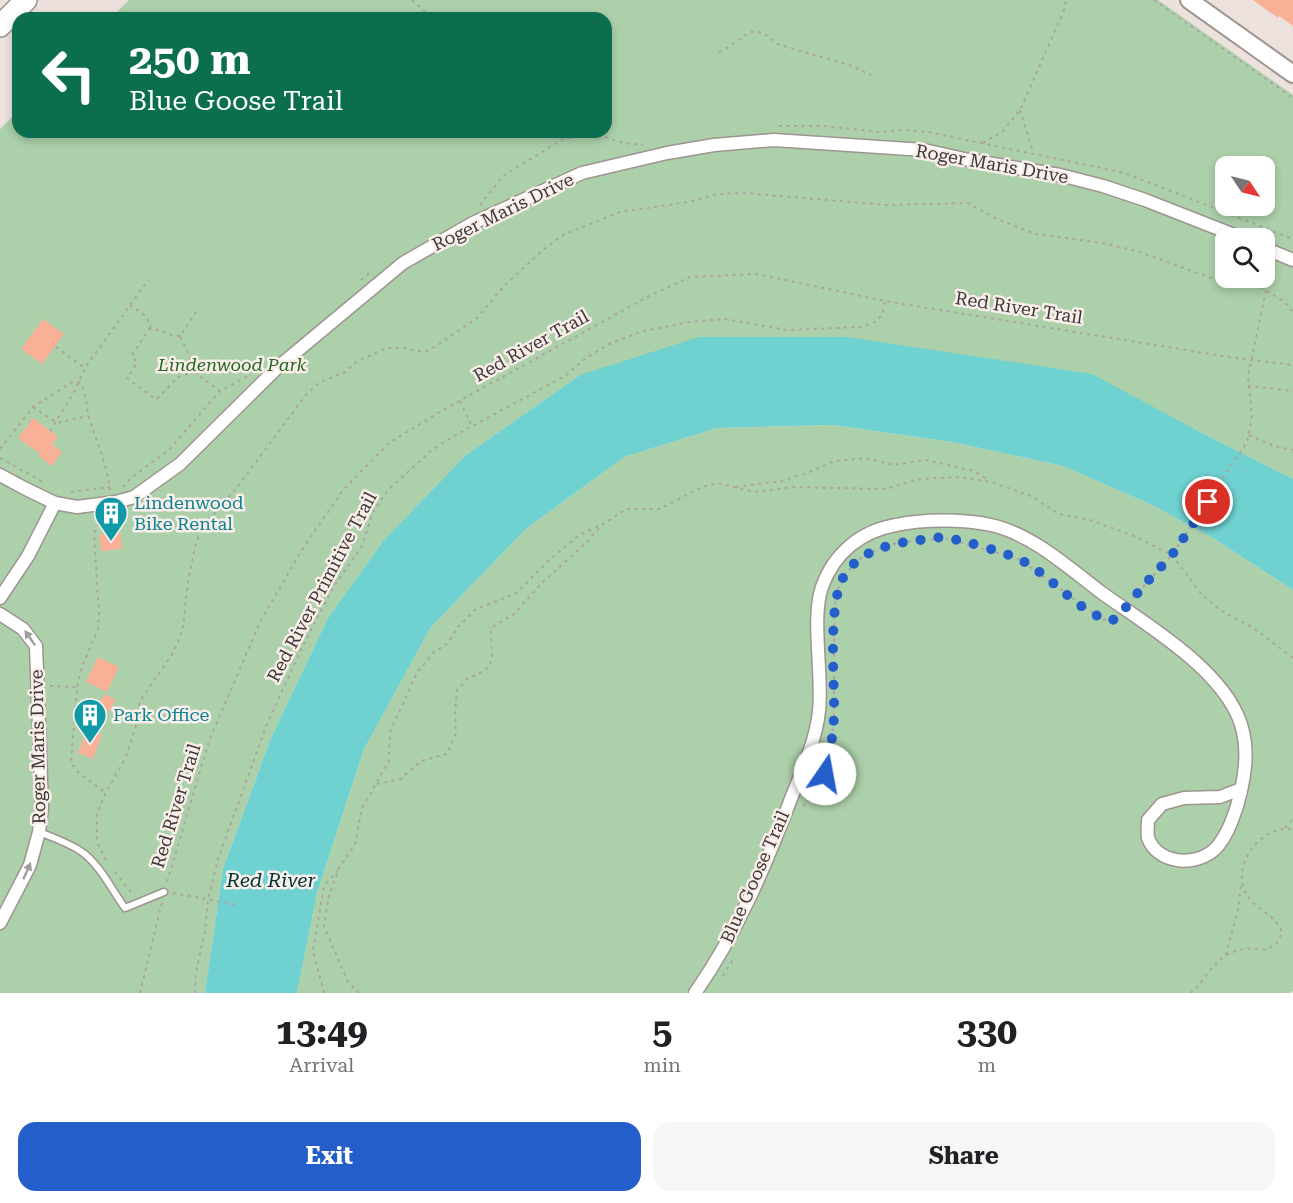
<!DOCTYPE html>
<style>
body{margin:0;font-family:"Roboto Serif",serif;background:#f6f6f6;color:#202124;height:100vh;display:flex;flex-direction:column;font-size:22px;white-space:nowrap}
*{box-sizing:border-box;margin:0}
p{font-size:20px;color:#757577}
.icon{flex:none;width:33px;height:33px;fill:none;stroke:currentColor;stroke-width:2;stroke-linecap:round;stroke-linejoin:round}
.map{position:relative;height:993px;overflow:hidden}
.panel{display:flex;flex-direction:column;background:#fff;flex:1}
.panel>*{flex:none}
.guide{position:absolute;left:12px;top:12px;width:600px;height:126px;border-radius:18px;box-shadow:0 3px 9px #0003;background:#0b6e4f;color:#fff;overflow:hidden}
.needle{width:39px;rotate:125deg}
.tools{position:absolute;left:1215px;top:156px;display:grid;gap:12px}
.tools a{display:grid;place-items:center;width:60px;height:60px;border-radius:12px;background:#fff;box-shadow:0 3px 9px #0003;font-size:30px}
.pin{position:absolute;display:grid;place-items:center;width:51px;height:51px;color:#fff;margin:-26px;border:3px solid #fff;border-radius:50%;box-shadow:0 2px 6px #0007}
.me{position:absolute;width:66px;margin:-33px;rotate:12deg;stroke-linejoin:round;filter:drop-shadow(0 0 4px #0008)}
.turn{display:flex;align-items:center;gap:21px;height:126px;padding:0 18px;font-size:27px}
.turn .icon{width:78px;height:78px;stroke-width:2.5}
.turn b{display:block;font-size:42px;line-height:51px}
.eta{display:flex;justify-content:space-evenly;align-items:center;height:102px;text-align:center}
.eta b{font-size:36px;font-weight:700;line-height:42px}
.action{display:flex;gap:12px;margin-top:auto;padding:12px 18px}
.action a{flex:1;height:69px;border-radius:18px;background:#245ecb;color:#fff;font-size:24px;font-weight:700;line-height:69px;text-align:center}
.action a+a{background:#f6f6f6;color:#202124}
.map>svg:first-child{display:block}
.green{fill:#acd0aa;fill-rule:evenodd}
.water{fill:#70d1d1}
.building{fill:#f8b197}
.lines{fill:none;stroke-linecap:round;stroke-linejoin:round}
.lane-casing{stroke:#9e9490;stroke-width:9}
.street-casing{stroke:#9e9490;stroke-width:15}
.secondary-casing{stroke:#9e9490;stroke-width:20}
.highway-casing{stroke:#9e9490;stroke-width:24}
.path{stroke:#ada4a1;stroke-width:2;stroke-dasharray:3 4.5;stroke-linecap:butt}
.lane{stroke:#fff;stroke-width:6}
.street{stroke:#fff;stroke-width:12}
.secondary{stroke:#fff;stroke-width:16}
.highway{stroke:#fff;stroke-width:21}
.oneway{fill:#9e9c9c}
.route{stroke:#245ecb;stroke-width:10;stroke-dasharray:0 18}
.labels{text-anchor:middle;stroke-width:5;stroke-linejoin:round;paint-order:stroke}
.street-label{font-size:18px;fill:#3e3938;stroke:#f9eeea}
.park-label{font-size:18px;font-style:italic;fill:#256824;stroke:#f9eeea}
.culture-label{font-size:18px;fill:#0d838f;stroke:#f9eeea;text-anchor:start}
.water-label{font-size:20px;font-style:italic;fill:#023334;stroke:#f9eeea}
</style>
<div class="map">
<svg width="1293" height="993" viewBox="0 0 1293 993">
<rect width="100%" height="100%" fill="#ece1dd"/>
<g class="green">
<path d="M 129,0 L 1158,0 L 1293,95 L 1293,479 L 1198,431 L 580,375 L 465,456 L 384,540 L 328,618 L 271,738 L 223,869 L 205,993 L 0,993 L 0,129 L 18,111 L 18,132 L 606,132 L 606,18 L 111,18 ZM 1226,166 L 1264,166 L 1264,206 L 1226,206 ZM 1226,238 L 1264,238 L 1264,278 L 1226,278 Z"/>
<polygon points="833,425 952,442 1063,466 1152,505 1213,538 1293,590 1293,991 1290,993 297,993 317,893 364,749 431,627 526,529 624,457 717,428"/>
</g>
<polygon class="water" points="699,337 846,337 1092,374 1198,431 1293,479 1293,590 1213,538 1152,505 1063,466 952,442 833,425 717,428 624,457 526,529 431,627 364,749 317,893 297,993 205,993 223,869 271,738 328,618 384,540 465,456 580,375"/>
<g class="building">
<polygon points="1253,0 1293,0 1293,26 1279,16 1278,18"/>
<polygon points="43,319 64,334 42,364 21,349"/>
<polygon points="33,418 58,437 52,444 62,452 52,466 39,456 40,454 18,438"/>
<polygon points="121,533 122,549 101,551 99,535"/>
<polygon points="98,657 119,667 107,692 86,682"/>
<polygon points="105,694 116,700 109,712 98,705"/>
<polygon points="87,730 102,735 93,759 78,753"/>
</g>
<g class="lines">
<defs>
<path id="lane" d="M 39,832 C 54,838 69,843 82,852 C 100,865 112,890 125,908 L 164,892"/>
<g id="street">
<polyline points="1264,248 1293,260"/>
<polyline points="0,475 24,488 55,503 77,507 116,502 134,497 180,464 278,367 403,263 473,223 582,173 667,153 714,145 774,140 924,150 969,160 1060,175 1103,186 1145,200 1242,238"/>
<polyline points="0,598 28,556 55,503"/>
<polyline points="0,614 23,629 36,646 42,807 39,832 30,865 0,923"/>
<path d="M 695,993 C 737,933 766,865 792,796 C 803,769 816,740 819,711 C 823,676 811,617 822,587 C 834,553 861,531 896,525 C 924,519 963,519 991,525 C 1032,534 1069,568 1102,593 C 1148,626 1231,674 1243,732 C 1248,752 1245,772 1241,791 C 1237,809 1228,837 1214,850 C 1194,867 1158,864 1148,838 C 1147,833 1148,825 1148,820 L 1162,804 L 1184,798 L 1220,797 L 1241,789"/>
</g>
<polyline id="secondary" points="1189,0 1293,74"/>
<polyline id="highway" points="0,26 26,0"/>
</defs>
<use href="#lane" class="lane-casing"/>
<use href="#street" class="street-casing"/>
<use href="#secondary" class="secondary-casing"/>
<use href="#highway" class="highway-casing"/>
<g class="path">
<polyline points="412,0 432,18"/>
<polyline points="1154,0 1293,98"/>
<path d="M 719,52 L 727,48 L 750,32 C 760,30 771,37 777,44 L 849,65 L 871,75"/>
<polyline points="1020,110 1033,152"/>
<polyline points="779,126 823,126 880,132 905,130 928,132 1125,173 1293,239"/>
<polyline points="558,132 563,139"/>
<polyline points="983,143 1003,131 1020,110 1065,8 1066,0"/>
<polyline points="480,205 503,176 563,139 585,135 605,137 623,143 643,145"/>
<polyline points="361,280 373,270"/>
<polyline points="130,305 147,317 151,329"/>
<path d="M 180,336 C 168,336 163,329 149,329 L 132,355 L 137,363 L 127,378 L 154,398 L 157,399 L 178,377 L 194,372 L 195,369 L 180,336 L 196,312"/>
<polyline points="56,347 85,368"/>
<polyline points="194,372 220,391"/>
<polyline points="1248,386 1293,391"/>
<polyline points="460,401 471,425"/>
<polyline points="33,407 57,423 88,416"/>
<polyline points="50,431 74,392 85,368 148,280"/>
<polyline points="1249,435 1274,446 1293,450"/>
<path d="M 0,449 L 33,407 L 72,382 L 79,382 C 87,393 86,405 89,418 C 97,442 107,465 110,490"/>
<polyline points="0,458 45,483"/>
<polyline points="123,487 132,477 169,450 220,391 250,375"/>
<polyline points="736,487 782,481 812,471 834,461 866,458 893,465 926,460 974,471 988,480"/>
<polyline points="71,492 110,487"/>
<polyline points="103,517 94,533 99,614 98,629 82,667 77,687 71,763 79,773 106,793"/>
<polyline points="1133,598 1172,555 1247,442 1252,417 1248,376 1266,290"/>
<polyline points="50,686 77,687"/>
<polyline points="377,784 401,779 421,761 447,754 456,733 455,712 457,690 467,679 484,671 490,665 492,654 491,632 494,626 513,615 543,582 586,543 602,525 626,509 660,509 702,487 718,483 754,492 793,487 886,489 920,479 960,477 991,482 1031,496 1059,514 1090,520 1134,536 1172,555 1202,595 1220,610 1255,629 1293,658"/>
<polyline points="803,806 817,790 825,774 830,755 834,719 834,617 837,591 845,574 861,558 880,548 897,543 945,538 1019,559 1102,619 1111,621 1116,619"/>
<polyline points="1285,828 1293,819"/>
<polyline points="106,860 97,842 97,815 104,796 126,757 136,725 140,701 171,656 178,642 183,627 188,581 196,542 204,526 238,486 305,396 320,382 345,372 356,362 386,348 404,348 417,351 427,351 438,345 477,318 505,285 543,250 563,235 620,212 689,202 717,194 743,193 887,205 968,203 995,218 1035,234 1103,243 1137,251 1214,279 1256,285 1284,301 1293,312"/>
<polyline points="115,872 134,896"/>
<polyline points="167,882 209,741 260,622 301,551 344,489 389,443 443,410 649,296 690,277 757,274 885,301 1229,357 1293,365"/>
<polyline points="173,893 238,905"/>
<polyline points="1226,955 1238,909 1241,884"/>
<polyline points="723,976 734,958"/>
<polyline points="140,993 162,902"/>
<polyline points="195,993 196,972 205,931 208,900 218,859 267,724 306,639 334,586 362,546 373,512 388,490 431,451 452,437 565,376 586,358 611,343 640,332 689,322 725,319 787,330 861,327 875,322 882,315 885,301"/>
<polyline points="324,993 313,951 324,886 337,871"/>
<polyline points="359,993 348,982 324,926 329,896 339,868 355,844 362,808 389,761 390,732 417,673 433,653 448,643 458,627 476,609 517,593 547,562 579,535 601,525"/>
<path d="M 1190,993 C 1198,988 1203,979 1209,972 C 1225,951 1241,946 1266,950 L 1277,943 L 1282,933 C 1278,915 1254,910 1245,892 C 1232,862 1262,825 1293,829"/>
</g>
<use href="#lane" class="lane"/>
<use href="#street" class="street"/>
<use href="#secondary" class="secondary"/>
<use href="#highway" class="highway"/>
</g>
<defs><path id="oneway-solid" d="M-6-.8H1V-3.2L6.5 0L1 3.2V.8H-6Z" transform="scale(1.5)"/></defs>
<g class="oneway">
<use href="#oneway-solid" transform="translate(30 638) rotate(-125)"/>
<use href="#oneway-solid" transform="translate(27 871) rotate(-66)"/>
</g>
<g class="lines">
<path class="route" d="M 825,774 C 830,755 833,735 834,716 C 835,680 827,605 844,576 C 856,555 884,545 906,542 C 919,541 934,536 947,538 C 966,541 999,551 1017,558 C 1051,574 1075,611 1111,621 L 1118,617 L 1145,584 L 1172,555 L 1208,502"/>
</g>
<defs>
<symbol id="building-pin" viewBox="-11 -11 22 30"><path d="M0 17L-7.5 6A9.5 9.5 0 1 1 7.5 6Z" fill="#0f9aa8" stroke="#f9eeea"/><path d="M-4-6H4V6H1V3H-1V6H-4ZM-2.5-4.3h1.7v1.8h-1.7ZM.8-4.3h1.7v1.8H.8ZM-2.5-1h1.7V.8h-1.7ZM.8-1h1.7V.8H.8Z" fill="#fff"/></symbol>
</defs>
<g fill-rule="evenodd">
<use href="#building-pin" x="92" y="494" width="38" height="52"/>
<use href="#building-pin" x="71" y="696" width="38" height="52"/>
</g>
<g class="labels">
<g class="street-label">
<text transform="translate(992 164) rotate(10)" y="6">Roger Maris Drive</text>
<text transform="translate(503 212) rotate(-26)" y="6">Roger Maris Drive</text>
<text transform="translate(1019 308) rotate(9)" y="6">Red River Trail</text>
<text transform="translate(531 346) rotate(-29)" y="6">Red River Trail</text>
<text transform="translate(322 587) rotate(-62)" y="6">Red River Primitive Trail</text>
<text transform="translate(38 747) rotate(-91)" y="6">Roger Maris Drive</text>
<text transform="translate(176 806) rotate(-73)" y="6">Red River Trail</text>
<text transform="translate(755 877) rotate(-66)" y="6">Blue Goose Trail</text>
</g>
<g class="park-label">
<text x="232" y="371">Lindenwood Park</text>
</g>
<g class="culture-label">
<text x="134" y="509">Lindenwood<tspan x="134" dy="21">Bike Rental</tspan></text>
<text x="113" y="721">Park Office</text>
</g>
<g class="water-label">
<text x="271" y="887">Red River</text>
</g>
</g>
</svg>
<div class="tools">
<a><svg class="needle" viewBox="-14 -14 28 28"><path d="M0-13l5 13h-10z" fill="#e53935"/><path d="M0 13l5-13h-10z" fill="#757577"/></svg></a>
<a><svg class="icon" aria-label="search" viewBox="0 0 24 24"><circle cx="10" cy="10" r="6"/><path d="M15 15l6 6"/></svg></a>
</div>
<div class="pin" style="left:1208px;top:502px;background:#d93025"><svg class="icon" aria-label="arrive" viewBox="0 0 24 24"><path d="M6 21V4h12l-3 4 3 4H6"/></svg></div>
<svg class="me" style="left:825px;top:774px" viewBox="-20 -20 40 40"><circle r="19" fill="#fff"/><path d="M0-13L10 11 0 6-10 11z" fill="#245ecb"/></svg>
<div class="guide">
<div class="turn"><svg class="icon" aria-label="left" viewBox="0 0 24 24"><path d="M17 20v-9H6M10 6l-5 5 5 5"/></svg><div><b>250 m</b>Blue Goose Trail</div></div>
</div>
</div>
<section class="panel">
<div class="eta">
<div><b>13:49</b><p>Arrival</p></div>
<div><b>5</b><p>min</p></div>
<div><b>330</b><p>m</p></div>
</div>
<div class="action"><a>Exit</a><a>Share</a></div>
</section>
